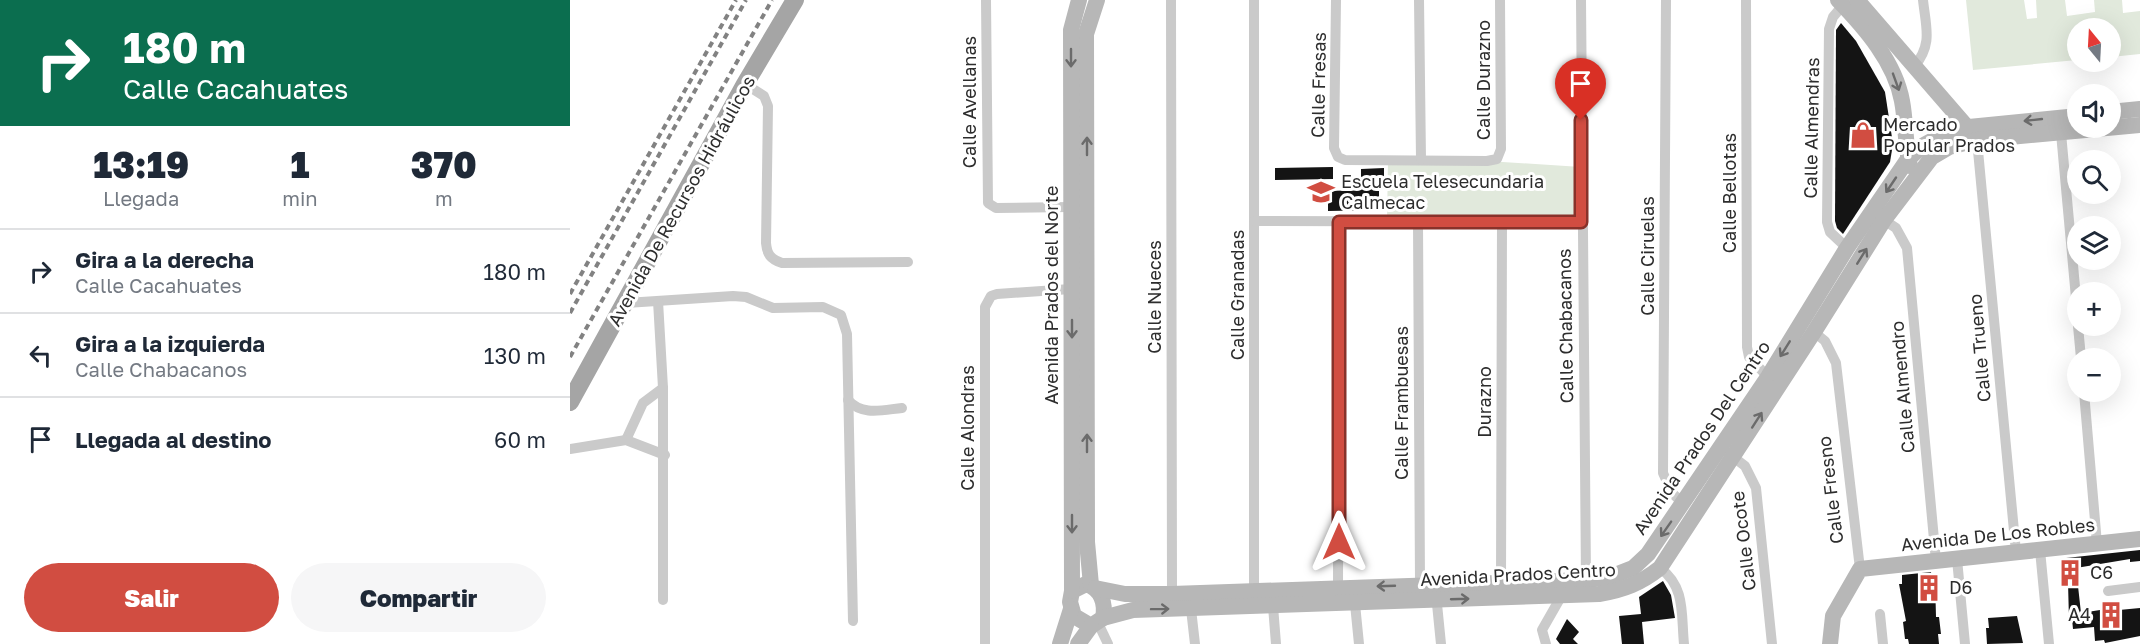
<!DOCTYPE html>
<html lang="es">
<meta charset="utf-8">
<style>
body{margin:0;font-family:"Golos Text",sans-serif;background:#f6f6f7;color:#1f2937;height:100vh;display:flex;flex-direction:column;font-size:22px;white-space:nowrap}
*{box-sizing:border-box;margin:0}
p{font-size:20px;color:#747a83}
.icon{flex:none;width:33px;height:33px;fill:none;stroke:currentColor;stroke-width:2;stroke-linecap:round;stroke-linejoin:round}
.map{position:relative;flex:1;overflow:hidden}
.drawer{display:flex;flex-direction:column;background:#fff;width:570px}
.drawer>*{flex:none}
.hud{background:#0b6e4f;color:#fff;overflow:hidden}
.needle{width:39px;rotate:342deg}
.tools{position:absolute;left:1497px;top:18px;display:grid;gap:12px}
.tools a{display:grid;place-items:center;width:54px;height:54px;border-radius:50%;background:#fff;box-shadow:0 6px 24px #0002;font-size:30px}
.pin{position:absolute;display:grid;place-items:center;width:51px;height:51px;color:#fff;margin:-62px -26px;border-radius:50% 50% 50% 0;rotate:-45deg;box-shadow:0 0 6px #0007}
.pin .icon{rotate:45deg}
.me{position:absolute;width:66px;margin:-33px;rotate:0deg;stroke-linejoin:round;filter:drop-shadow(0 0 4px #0008)}
.turn{display:flex;align-items:center;gap:21px;height:126px;padding:0 24px;font-size:27px}
.turn .icon{width:78px;height:78px;stroke-width:2.5}
.turn b{display:block;font-size:42px;line-height:51px}
.eta{display:flex;justify-content:space-evenly;align-items:center;height:102px;text-align:center}
.eta b{font-size:36px;font-weight:800;line-height:42px}
.action{display:flex;gap:12px;margin-top:auto;padding:12px 24px}
.action a{flex:1;height:69px;border-radius:36px;background:#d14d41;color:#fff;font-size:24px;font-weight:800;line-height:69px;text-align:center}
.action a+a{background:#f6f6f7;color:#1f2937}
ul{padding:0;list-style:none}
li{display:flex;align-items:center;gap:18px;height:84px;padding:0 24px;border-top:2px solid #e0e1e3}
li div{flex:1}
li b{display:block;font-size:22px}
li em{font-style:normal}
main{display:flex;flex:1;min-height:0}
.map>svg:first-child{display:block}
.green{fill:#e1e9dc}
.building{fill:#141414}
.lines{fill:none;stroke-linecap:round;stroke-linejoin:round}
.street{stroke:#cacaca;stroke-width:10}
.secondary{stroke:#b7b7b7;stroke-width:16}
.primary{stroke:#a5a5a5;stroke-width:18}
.rail{stroke:#828282;stroke-width:4;stroke-dasharray:6 4.5;stroke-linecap:butt}
.oneway{stroke:#6b6b6b}
.route-casing{stroke:#88322a;stroke-width:15}
.route{stroke:#d14d41;stroke-width:10}
.labels{text-anchor:middle;stroke-width:6;stroke-linejoin:round;paint-order:stroke}
.street-label{font-size:18px;fill:#2d2d2d;stroke:#fff}
.poi-label{font-size:18px;fill:#2d2d2d;stroke:#fff;text-anchor:start}
</style>
<main>
<section class="drawer">
<div class="hud">
<div class="turn"><svg class="icon" aria-label="right" viewBox="0 0 24 24"><path d="M7 20v-9h11M14 6l5 5-5 5"/></svg><div><b>180 m</b>Calle Cacahuates</div></div>
</div>
<div class="eta">
<div><b>13:19</b><p>Llegada</p></div>
<div><b>1</b><p>min</p></div>
<div><b>370</b><p>m</p></div>
</div>
<ul>
<li><svg class="icon" aria-label="right" viewBox="0 0 24 24"><path d="M7 20v-9h11M14 6l5 5-5 5"/></svg><div><b>Gira a la derecha</b><p>Calle Cacahuates</p></div><em>180 m</em></li>
<li><svg class="icon" aria-label="left" viewBox="0 0 24 24"><path d="M17 20v-9H6M10 6l-5 5 5 5"/></svg><div><b>Gira a la izquierda</b><p>Calle Chabacanos</p></div><em>130 m</em></li>
<li><svg class="icon" aria-label="arrive" viewBox="0 0 24 24"><path d="M6 21V4h12l-3 4 3 4H6"/></svg><div><b>Llegada al destino</b></div><em>60 m</em></li>
</ul>
<div class="action"><a>Salir</a><a>Compartir</a></div>
</section>
<div class="map">
<svg width="1570" height="644" viewBox="0 0 1570 644">
<rect width="100%" height="100%" fill="#fff"/>
<g class="green">
<polygon points="1396,0 1454,0 1457,19 1467,18 1466,0 1495,0 1497,16 1525,12 1524,0 1552,0 1553,13 1570,11 1570,54 1541,57 1540,28 1508,28 1507,60 1403,70"/>
<polygon points="818,160 917,161 1011,167 1011,222 817,222"/>
</g>
<g class="building">
<polygon points="1271,23 1286,41 1315,92 1323,144 1320,162 1273,234 1267,228 1265,221 1266,30"/>
<polygon points="763,167 763,179 705,180 705,168"/>
<polygon points="814,168 814,188 809,188 809,210 758,211 758,191 791,190 791,169"/>
<polygon points="1570,550 1570,561 1560,562 1560,559 1506,568 1511,613 1549,607 1549,610 1570,608 1570,636 1535,643 1534,640 1525,641 1524,627 1503,629 1502,619 1499,620 1498,582 1495,582 1493,565 1496,564 1496,558"/>
<polygon points="1361,572 1362,580 1365,579 1366,617 1369,617 1371,634 1368,634 1369,644 1339,644 1338,639 1335,639 1333,622 1336,621 1329,584 1332,584 1332,575"/>
<polygon points="1093,581 1101,595 1105,618 1072,622 1074,644 1052,644 1049,616 1071,614 1069,597"/>
<polygon points="1447,616 1453,643 1417,644 1416,628 1419,628 1418,618"/>
<polygon points="997,619 1009,632 1003,639 1008,644 990,644 986,639"/>
</g>
<g class="lines">
<g class="street">
<polyline points="416,0 418,203 426,208 500,207"/>
<polyline points="601,0 602,594"/>
<polyline points="684,0 684,589"/>
<polyline points="766,0 764,148 768,157 775,160 917,161 927,159 931,149 930,0"/>
<polyline points="849,0 851,159"/>
<polyline points="1011,0 1016,580"/>
<polyline points="1096,0 1093,473 1102,493 1114,504"/>
<polyline points="1176,0 1177,347 1179,357 1198,377"/>
<polyline points="1273,5 1263,17 1259,29 1257,222 1260,232 1277,248"/>
<path d="M 1344,67 C 1363,44 1356,28 1353,0"/>
<path d="M 175,84 L 194,96 L 198,106 L 196,243 C 197,254 200,259 212,263 L 338,262"/>
<polyline points="1491,133 1508,320"/>
<polyline points="1407,140 1446,552"/>
<polyline points="1314,220 1326,228 1337,248 1366,561"/>
<polyline points="684,221 1011,222"/>
<polyline points="848,222 850,584"/>
<polyline points="56,303 163,296 176,297 203,308 253,307 271,315 277,334 283,621"/>
<polyline points="1508,326 1511,358"/>
<polyline points="1244,332 1255,341 1266,363 1290,569"/>
<polyline points="1514,392 1527,544"/>
<path d="M 278,400 C 292,416 312,410 332,408"/>
<polyline points="56,440 73,403 93,388 88,301"/>
<polyline points="0,449 56,440 95,455"/>
<polyline points="1158,453 1175,466 1186,488 1202,644"/>
<polyline points="1470,550 1479,644"/>
<polyline points="1387,559 1395,644"/>
<path d="M 1090,568 C 1116,587 1111,615 1114,644"/>
<polyline points="931,582 932,222"/>
<polyline points="768,588 769,222"/>
<polyline points="1538,591 1570,587"/>
<polyline points="866,594 871,644"/>
<polyline points="93,600 93,388"/>
<polyline points="785,604 789,644"/>
<polyline points="703,606 706,644"/>
<polyline points="621,609 625,644"/>
<polyline points="1310,614 1313,644"/>
<polyline points="528,623 538,644"/>
<polyline points="415,644 415,307 421,296 427,294 501,289"/>
<polyline points="976,644 972,630 992,595"/>
</g>
<g class="secondary">
<path d="M 1268,0 C 1295,28 1325,62 1332,101 C 1336,122 1335,145 1340,166"/>
<polyline points="1287,0 1403,134"/>
<polyline points="1540,112 1570,109"/>
<path d="M 516,584 C 531,589 536,603 533,618 L 521,626 L 504,616 L 500,602 L 502,591 Z"/>
<polyline points="521,585 517,542 516,34 527,0"/>
<polyline points="525,588 555,594 602,594 1016,580 1040,577 1063,568 1078,554 1198,377 1277,248 1338,159 1354,145 1374,134 1399,127 1508,116"/>
<polyline points="502,591 501,30 509,0"/>
<path d="M 533,618 L 563,610 L 1029,594 C 1054,590 1071,583 1090,568 L 1244,332 L 1314,220 L 1362,157 L 1379,147 L 1407,140 L 1570,125"/>
<polyline points="490,644 501,609"/>
<polyline points="508,644 521,626"/>
<polyline points="1260,644 1263,616 1290,569 1570,539"/>
</g>
<polyline class="primary" points="0,402 175,84 225,0"/>
<g class="rail">
<polyline points="0,294 166,0"/>
<polyline points="0,313 176,0"/>
<polyline points="0,357 202,0"/>
</g>
</g>
<defs><path id="oneway-shaft" d="M-6 0H5M1.5-3L5.5 0L1.5 3" fill="none" stroke-width="1.6" stroke-linecap="round" stroke-linejoin="round" transform="scale(1.5)"/></defs>
<g class="oneway">
<use href="#oneway-shaft" transform="translate(501 58) rotate(90)"/>
<use href="#oneway-shaft" transform="translate(1326 82) rotate(70)"/>
<use href="#oneway-shaft" transform="translate(1463 120) rotate(174)"/>
<use href="#oneway-shaft" transform="translate(517 146) rotate(-90)"/>
<use href="#oneway-shaft" transform="translate(1321 185) rotate(124)"/>
<use href="#oneway-shaft" transform="translate(1292 256) rotate(-58)"/>
<use href="#oneway-shaft" transform="translate(502 329) rotate(90)"/>
<use href="#oneway-shaft" transform="translate(1215 349) rotate(122)"/>
<use href="#oneway-shaft" transform="translate(1187 420) rotate(-57)"/>
<use href="#oneway-shaft" transform="translate(517 443) rotate(-90)"/>
<use href="#oneway-shaft" transform="translate(502 524) rotate(90)"/>
<use href="#oneway-shaft" transform="translate(1096 529) rotate(125)"/>
<use href="#oneway-shaft" transform="translate(816 586) rotate(178)"/>
<use href="#oneway-shaft" transform="translate(890 599) rotate(-2)"/>
<use href="#oneway-shaft" transform="translate(590 609) rotate(-1)"/>
</g>
<g class="lines">
<defs>
<polyline id="route" points="769,542 769,222 1011,222 1011,120"/>
</defs>
<use href="#route" class="route-casing"/>
<use href="#route" class="route"/>
</g>
<defs>
<symbol id="shop-bare" viewBox="-9 -9 18 18"><path d="M-5-2.5h2.3a2.7 3.5 0 0 1 5.4 0H5L5.5 6h-11ZM-1.5-2.5h3a1.5 2.3 0 0 0-3 0Z" fill="#d14d41" stroke="#fff" stroke-width="2.5" paint-order="stroke"/></symbol>
<symbol id="school-bare" viewBox="-9 -9 18 18"><path d="M0-5L7-2L0 1L-7-2ZM-4 1L0 2.5L4 1V4Q0 6-4 4Z" fill="#d14d41" stroke="#fff" stroke-width="2.5" paint-order="stroke"/></symbol>
<symbol id="building-bare" viewBox="-9 -9 18 18"><path d="M-4-6H4V6H1V3H-1V6H-4ZM-2.5-4.3h1.7v1.8h-1.7ZM.8-4.3h1.7v1.8H.8ZM-2.5-1h1.7V.8h-1.7ZM.8-1h1.7V.8H.8Z" fill="#d14d41" stroke="#fff" stroke-width="2.5" paint-order="stroke"/></symbol>
</defs>
<g fill-rule="evenodd">
<use href="#shop-bare" x="1274" y="116" width="38" height="38"/>
<use href="#school-bare" x="732" y="173" width="38" height="38"/>
<use href="#building-bare" x="1481" y="554" width="38" height="38"/>
<use href="#building-bare" x="1340" y="569" width="38" height="38"/>
<use href="#building-bare" x="1522" y="596" width="38" height="38"/>
</g>
<g class="labels">
<g class="street-label">
<text transform="translate(914 80) rotate(-90)" y="6">Calle Durazno</text>
<text transform="translate(749 85) rotate(-89)" y="6">Calle Fresas</text>
<text transform="translate(400 102) rotate(-90)" y="6">Calle Avellanas</text>
<text transform="translate(1242 128) rotate(-89)" y="6">Calle Almendras</text>
<text transform="translate(1160 193) rotate(-90)" y="6">Calle Bellotas</text>
<text transform="translate(112 201) rotate(-61)" y="6">Avenida De Recursos Hidráulicos</text>
<text transform="translate(1078 256) rotate(-90)" y="6">Calle Ciruelas</text>
<text transform="translate(482 295) rotate(-90)" y="6">Avenida Prados del Norte</text>
<text transform="translate(668 295) rotate(-90)" y="6">Calle Granadas</text>
<text transform="translate(585 297) rotate(-90)" y="6">Calle Nueces</text>
<text transform="translate(996 326) rotate(-91)" y="6">Calle Chabacanos</text>
<text transform="translate(1410 348) rotate(-95)" y="6">Calle Trueno</text>
<text transform="translate(1333 387) rotate(-95)" y="6">Calle Almendro</text>
<text transform="translate(915 402) rotate(-90)" y="6">Durazno</text>
<text transform="translate(832 403) rotate(-90)" y="6">Calle Frambuesas</text>
<text transform="translate(398 428) rotate(-90)" y="6">Calle Alondras</text>
<text transform="translate(1132 438) rotate(-56)" y="6">Avenida Prados Del Centro</text>
<text transform="translate(1261 490) rotate(-97)" y="6">Calle Fresno</text>
<text transform="translate(1428 535) rotate(-6)" y="6">Avenida De Los Robles</text>
<text transform="translate(1174 541) rotate(-97)" y="6">Calle Ocote</text>
<text transform="translate(948 575) rotate(-3)" y="6">Avenida Prados Centro</text>
</g>
<g class="poi-label">
<text x="1313" y="131">Mercado<tspan x="1313" dy="21">Popular Prados</tspan></text>
<text x="771" y="188">Escuela Telesecundaria<tspan x="771" dy="21">Calmecac</tspan></text>
<text x="1520" y="579">C6</text>
<text x="1379" y="594">D6</text>
<text x="1521" y="621" text-anchor="end">A4</text>
</g>
</g>
</svg>
<div class="tools">
<a><svg class="needle" viewBox="-14 -14 28 28"><path d="M0-13l5 13h-10z" fill="#e53935"/><path d="M0 13l5-13h-10z" fill="#747a83"/></svg></a>
<a><svg class="icon" aria-label="sound" viewBox="0 0 24 24"><path d="M4 9h4l5-4v14l-5-4H4zM17 9q2 3 0 6"/></svg></a>
<a><svg class="icon" aria-label="search" viewBox="0 0 24 24"><circle cx="10" cy="10" r="6"/><path d="M15 15l6 6"/></svg></a>
<a><svg class="icon" aria-label="layers" viewBox="0 0 24 24"><path d="M12 4l9 5-9 5-9-5zM3 14l9 5 9-5"/></svg></a>
<a>+</a>
<a>−</a>
</div>
<div class="pin" style="left:1011px;top:120px;background:#d93025"><svg class="icon" aria-label="arrive" viewBox="0 0 24 24"><path d="M6 21V4h12l-3 4 3 4H6"/></svg></div>
<svg class="me" style="left:769px;top:542px" viewBox="-20 -20 40 40"><path d="M0-17L14 15 0 8-14 15z" fill="#d14d41" stroke="#fff" stroke-width="4"/></svg>
</div>
</main>
